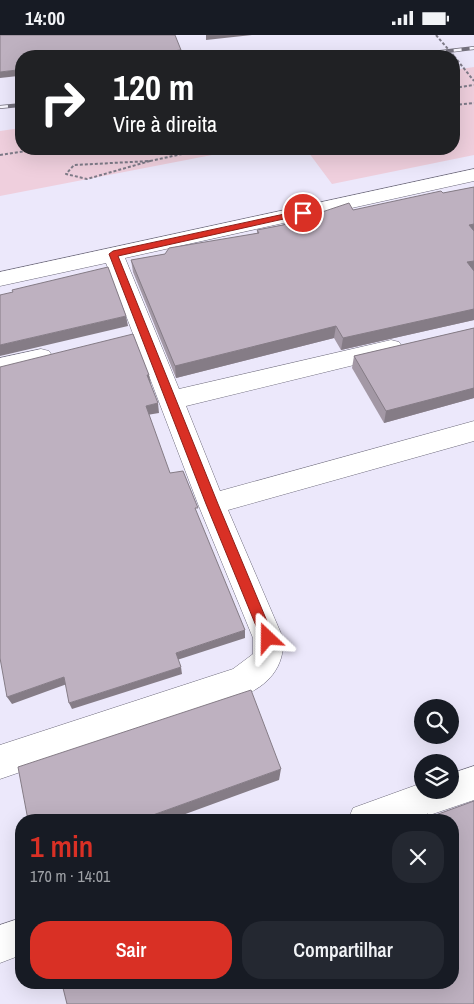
<!DOCTYPE html>
<html lang="pt">
<meta charset="utf-8">
<style>
body{margin:0;font-family:"Archivo Narrow",sans-serif;background:#242831;color:#f1f3f6;height:100vh;display:flex;flex-direction:column;font-size:19px;white-space:nowrap}
*{box-sizing:border-box;margin:0}
p{font-size:16px;color:#9ea1a6}
.icon{flex:none;width:28px;height:28px;fill:none;stroke:currentColor;stroke-width:2;stroke-linecap:round;stroke-linejoin:round}
.map{position:relative;flex:1;overflow:hidden}
.panel{position:absolute;left:15px;top:779px;width:444px;height:175px;display:flex;flex-direction:column;background:#171b24;border-radius:20px;box-shadow:0 5px 20px #0002}
.panel>*{flex:none}
.top-card{position:absolute;left:15px;top:15px;width:445px;height:105px;border-radius:20px;box-shadow:0 5px 20px #0002;background:#202124;color:#fff;overflow:hidden}
.tools{position:absolute;left:414px;top:664px;display:grid;gap:10px}
.tools a{display:grid;place-items:center;width:45px;height:45px;border-radius:50%;background:#171b24;box-shadow:0 5px 20px #0002;font-size:25px}
.pin{position:absolute;display:grid;place-items:center;width:42px;height:42px;color:#fff;margin:-21px;border:2px solid #fff;border-radius:50%;box-shadow:0 1px 5px #0007}
.me{position:absolute;width:55px;margin:-28px;rotate:337deg;stroke-linejoin:round;filter:drop-shadow(0 0 4px #0008)}
.turn{display:flex;align-items:center;gap:18px;height:105px;padding:0 15px;font-size:22px}
.turn .icon{width:65px;height:65px;stroke-width:2.5}
.turn b{display:block;font-size:35px;line-height:42px}
.round{display:grid;place-items:center;flex:none;width:52px;height:52px;border-radius:20px;background:#242831}
.summary{display:flex;align-items:center;justify-content:space-between;height:85px;padding:0 15px}
h1{font-size:30px;font-weight:600;line-height:38px;color:#d93025}
.cta{display:flex;gap:10px;margin-top:auto;padding:10px 15px}
.cta a{flex:1;height:58px;border-radius:20px;background:#d93025;color:#fff;font-size:20px;font-weight:600;line-height:58px;text-align:center}
.cta a+a{background:#242831;color:#f1f3f6}
.status{display:flex;justify-content:space-between;align-items:center;height:35px;padding:0 25px;background:#171b24;direction:ltr}
.status svg{height:14px;fill:currentColor}
.map>svg:first-child{display:block}
.green{fill:#efcfdd}
.lines{fill:none;stroke-linecap:round;stroke-linejoin:round}
.minor-casing{stroke:#6e6b7c;stroke-width:1}
.path{stroke:#7e7b88;stroke-width:2;stroke-dasharray:3 2;stroke-linecap:butt}
.minor{fill:#fff;fill-rule:evenodd}
.rail-casing{stroke:#73707c;stroke-width:4}
.rail{stroke:#f9f7ff;stroke-width:2.5;stroke-dasharray:8;stroke-linecap:butt}
.wall{fill:#a398a5}
.shaded-wall{fill:#857c86}
.building{fill:#beb1c0;stroke:#857c86}
.route{fill:#d93025;stroke:#8d1f18}
</style>
<div class="status"><b>14:00</b><svg viewBox="0 0 49 12"><path d="M0 12V9h3v3zM5 12V6h3v6zM10 12V3h3v9zM15 12V0h3v12zM26 1h20v11H26zM47 4h2v5h-2z"/></svg></div>
<div class="map">
<svg width="474" height="969" viewBox="0 0 474 969">
<rect width="100%" height="100%" fill="#ece8fb"/>
<g class="green">
<polygon points="474,32 474,120 332,149 306,114 454,114 454,35"/>
<polygon points="21,93 21,114 243,114 0,161 0,96"/>
</g>
<g class="lines">
<defs>
<g id="minor">
<path d="M 474,134 L 474,146 L 125,223 L 179,354 L 391,305 L 399,307 L 403,313 L 399,319 L 391,321 L 186,371 L 220,456 L 474,386 L 474,406 L 228,475 L 283,603 C 285,632 268,651 242,661 L 0,744 L 0,710 L 233,634 L 253,619 L 253,603 L 198,469 L 106,228 L 0,251 L 0,237 Z"/>
<polygon points="41,314 49,316 53,322 49,328 0,341 0,323"/>
<polygon points="474,731 474,765 415,785 348,785 353,773 422,748 422,755 450,755 450,739"/>
<polygon points="21,883 21,920 0,928 0,890"/>
</g>
</defs>
<use href="#minor" class="minor-casing"/>
<g class="path">
<polyline points="436,0 454,21"/>
<polyline points="454,21 474,46"/>
<polyline points="454,53 474,50"/>
<polyline points="454,70 474,68"/>
<polyline points="0,120 39,114"/>
<polygon points="150,126 87,144 66,139 74,130"/>
<polyline points="150,126 205,114"/>
</g>
<use href="#minor" class="minor"/>
<defs>
<g id="rail">
<polyline points="406,21 474,13"/>
<polyline points="0,72 21,70"/>
</g>
</defs>
<use href="#rail" class="rail-casing"/>
<use href="#rail" class="rail"/>
</g>
<g class="wall">
<polygon points="474,152 474,285 341,315 334,303 176,343 133,237 131,225 165,219 257,198 257,195 353,175 443,158"/>
<polygon points="474,293 474,363 384,388 352,333 354,321"/>
</g>
<g class="shaded-wall">
<polygon points="206,0 252,0 206,5"/>
<polygon points="181,15 181,21 131,21"/>
<polygon points="17,35 18,41 0,43 0,37"/>
<polygon points="18,43 21,43 21,50 20,50"/>
<polygon points="474,189 474,201 469,190"/>
<polygon points="474,226 474,237 467,227"/>
<polygon points="474,274 474,285 341,315 343,303"/>
<polygon points="126,281 128,291 0,321 0,310"/>
<polygon points="336,291 334,303 176,343 175,331"/>
<polygon points="147,340 149,340 151,349 148,350"/>
<polygon points="474,353 474,363 384,388 386,376"/>
<polygon points="158,368 159,378 147,380 146,371"/>
<polygon points="245,595 245,603 177,625 176,618"/>
<polygon points="181,632 182,639 72,674 69,668"/>
<polygon points="64,642 67,649 12,669 7,662"/>
<polygon points="281,734 279,745 169,785 139,785"/>
</g>
<g class="building">
<polygon points="0,0 175,0 181,15 131,21 21,21 21,43 18,43 17,35 0,37"/>
<polygon points="474,152 474,189 469,190 474,196 474,226 467,227 474,236 474,274 343,303 336,291 175,331 131,225 165,219 169,213 259,198 257,195 283,190 349,168 353,175 441,156 443,158"/>
<polygon points="108,232 126,281 0,310 0,260 13,257 12,255"/>
<polygon points="474,293 474,353 386,376 354,321"/>
<polygon points="133,299 149,340 147,340 158,368 146,371 170,438 183,436 198,473 195,473 245,595 176,618 181,632 69,668 64,642 7,662 0,623 0,332"/>
<polygon points="251,655 281,734 139,785 28,785 18,732"/>
<polygon points="474,766 474,969 67,969 63,953 78,948 452,948 452,785 410,785 428,779 430,782"/>
</g>
<polygon class="route" points="303,175 307,178 306,179 118,221 218,469 274,603 272,607 268,608 263,607 261,603 206,469 109,219 113,216"/>
</svg>
<div class="tools">
<a><svg class="icon" aria-label="search" viewBox="0 0 24 24"><circle cx="10" cy="10" r="6"/><path d="M15 15l6 6"/></svg></a>
<a><svg class="icon" aria-label="layers" viewBox="0 0 24 24"><path d="M12 4l9 5-9 5-9-5zM3 14l9 5 9-5"/></svg></a>
</div>
<div class="pin" style="left:303px;top:178px;background:#d93025"><svg class="icon" aria-label="arrive" viewBox="0 0 24 24"><path d="M6 21V4h12l-3 4 3 4H6"/></svg></div>
<svg class="me" style="left:268px;top:603px" viewBox="-20 -20 40 40"><path d="M0-17L14 15 0 8-14 15z" fill="#d93025" stroke="#fff" stroke-width="4"/></svg>
<div class="top-card">
<div class="turn"><svg class="icon" aria-label="right" viewBox="0 0 24 24"><path d="M7 20v-9h11M14 6l5 5-5 5"/></svg><div><b>120 m</b>Vire à direita</div></div>
</div>
<section class="panel">
<div class="summary"><div><h1>1 min</h1><p>170 m · 14:01</p></div><a class="round"><svg class="icon" aria-label="close" viewBox="0 0 24 24"><path d="M6 6l12 12M18 6L6 18"/></svg></a></div>
<div class="cta"><a>Sair</a><a>Compartilhar</a></div>
</section>
</div>
